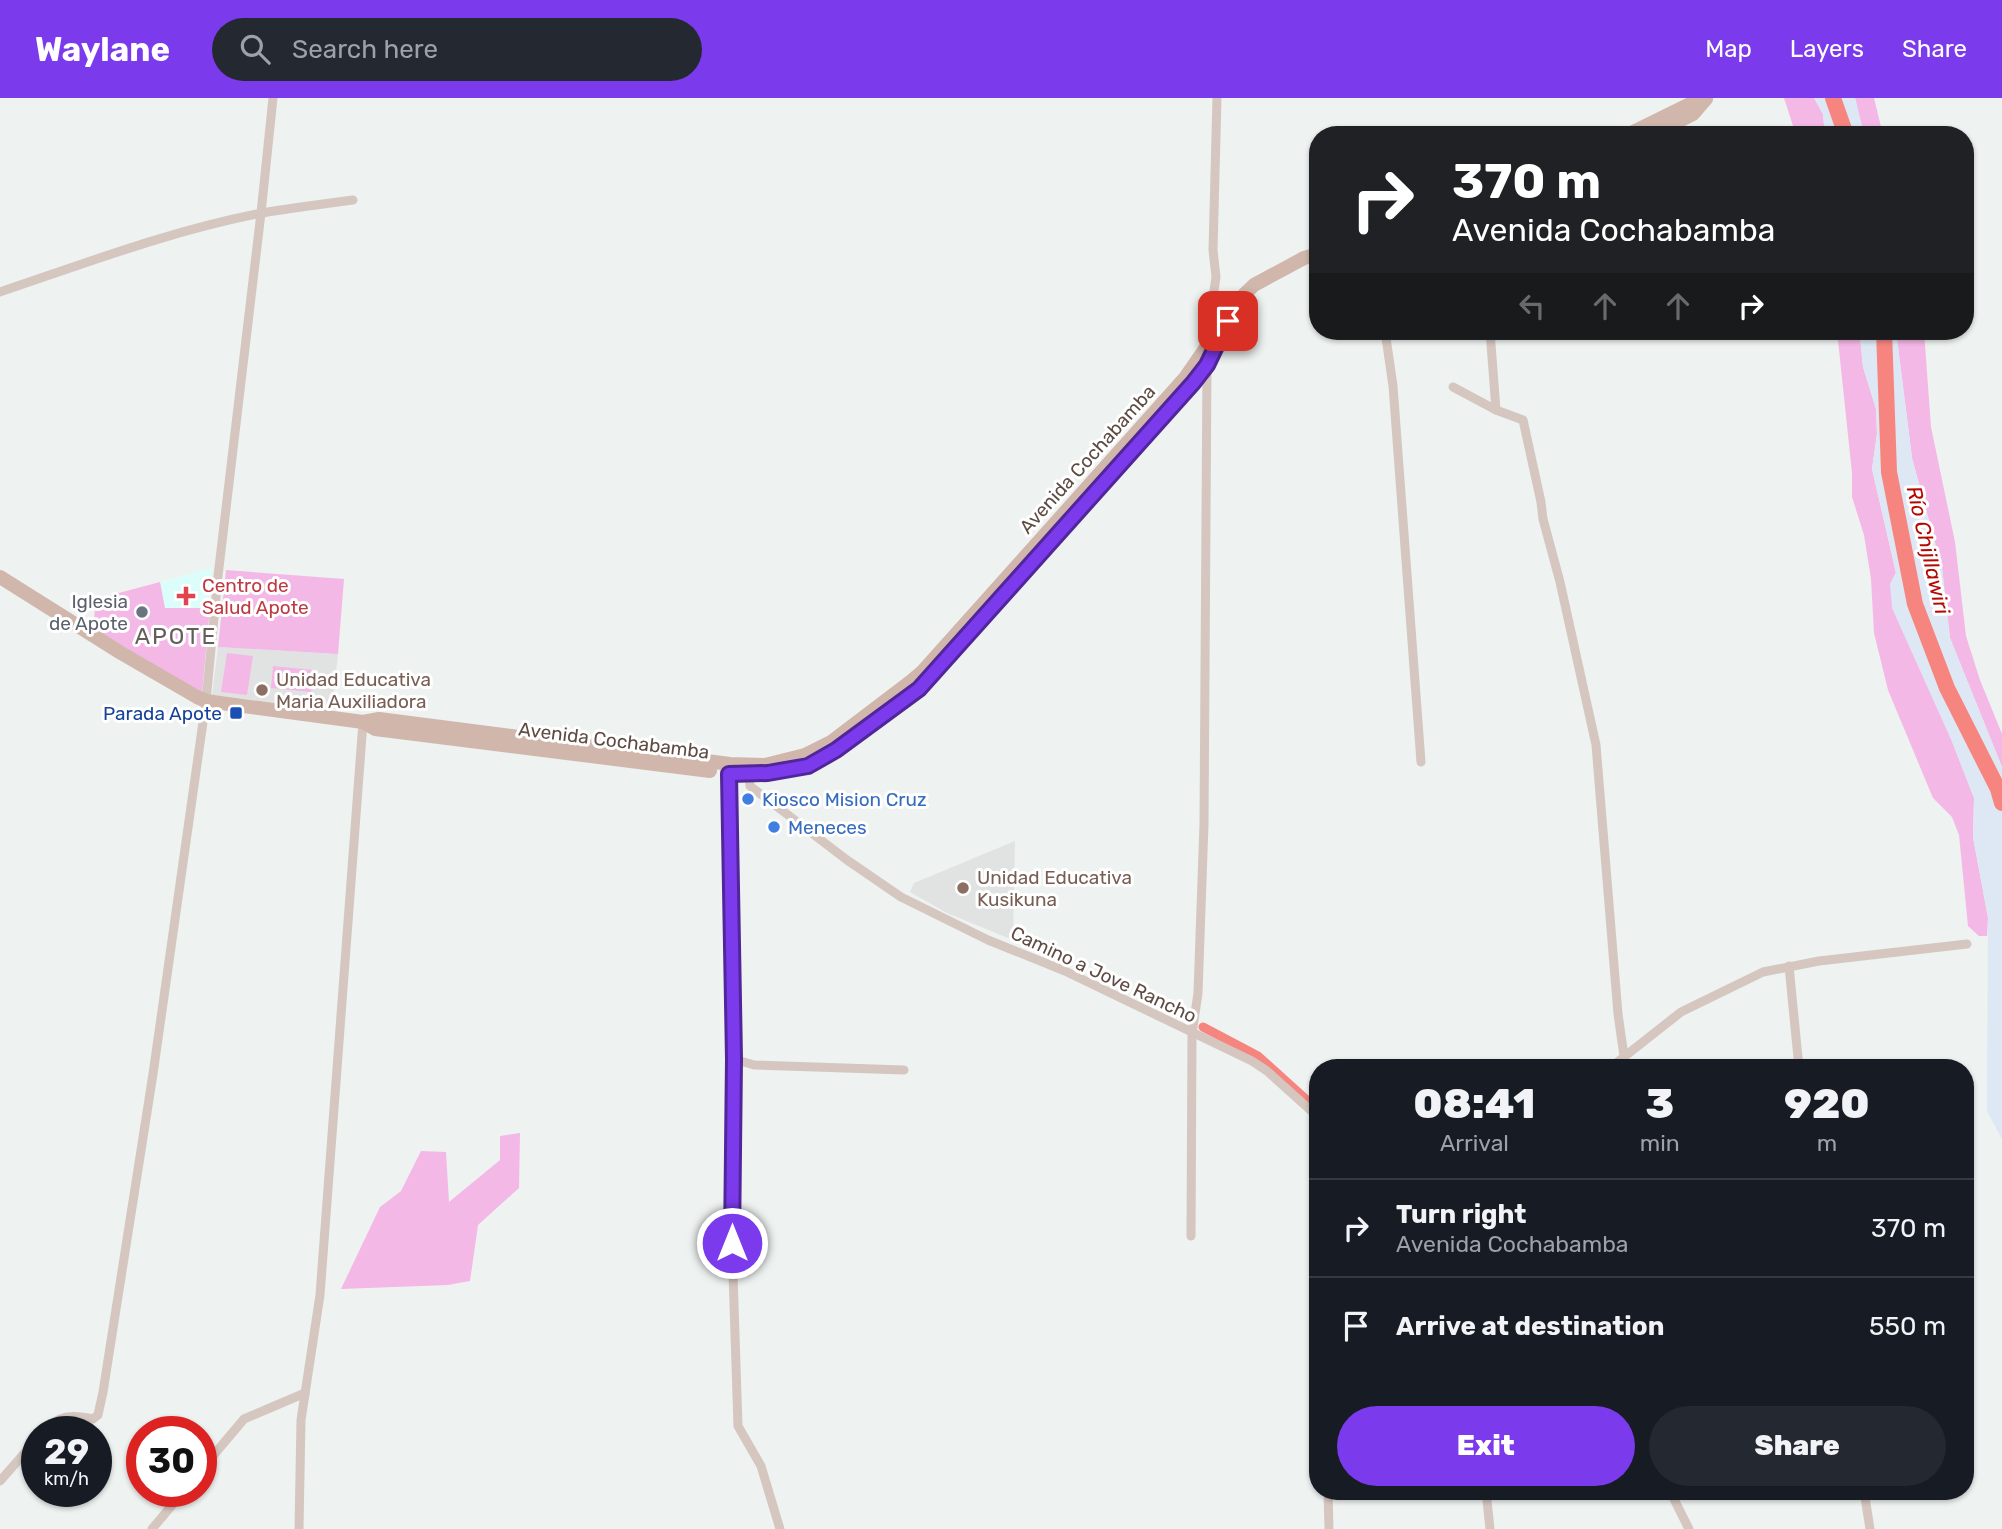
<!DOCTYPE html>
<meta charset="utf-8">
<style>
body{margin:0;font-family:Rubik,sans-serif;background:#242831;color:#f1f3f6;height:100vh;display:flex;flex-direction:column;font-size:26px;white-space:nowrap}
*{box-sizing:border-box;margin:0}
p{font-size:23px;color:#9ea1a6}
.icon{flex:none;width:38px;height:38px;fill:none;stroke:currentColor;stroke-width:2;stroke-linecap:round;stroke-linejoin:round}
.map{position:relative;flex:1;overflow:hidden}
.details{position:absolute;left:1309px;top:961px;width:665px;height:441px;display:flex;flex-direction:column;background:#171b24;border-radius:28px;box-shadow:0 2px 5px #0004}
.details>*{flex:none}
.hud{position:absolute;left:1309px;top:28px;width:665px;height:214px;border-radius:28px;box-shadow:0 2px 5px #0004;background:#202124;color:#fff;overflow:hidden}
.speed{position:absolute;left:21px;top:1318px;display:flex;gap:14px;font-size:35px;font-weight:700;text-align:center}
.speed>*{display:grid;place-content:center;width:91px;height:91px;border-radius:50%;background:#171b24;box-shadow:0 2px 5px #0004;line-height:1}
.speed small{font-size:18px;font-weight:400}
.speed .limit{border:10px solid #d22;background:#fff;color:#111}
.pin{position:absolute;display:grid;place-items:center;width:60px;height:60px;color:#fff;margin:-30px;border-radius:14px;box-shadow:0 4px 10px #0006}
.me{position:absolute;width:77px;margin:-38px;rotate:0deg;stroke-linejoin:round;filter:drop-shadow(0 0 5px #0008)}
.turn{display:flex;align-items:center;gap:24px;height:147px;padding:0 28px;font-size:32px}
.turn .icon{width:91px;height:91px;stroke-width:2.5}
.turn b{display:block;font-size:49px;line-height:60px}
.lanes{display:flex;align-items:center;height:66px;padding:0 28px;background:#0003;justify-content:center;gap:35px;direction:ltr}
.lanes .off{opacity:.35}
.eta{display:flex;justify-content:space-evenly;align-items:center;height:119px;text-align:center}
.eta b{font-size:42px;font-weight:800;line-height:49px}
.button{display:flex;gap:14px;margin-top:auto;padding:14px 28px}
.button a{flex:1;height:80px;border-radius:42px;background:#7c3aed;color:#fff;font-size:28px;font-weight:800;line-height:80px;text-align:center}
.button a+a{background:#242831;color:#f1f3f6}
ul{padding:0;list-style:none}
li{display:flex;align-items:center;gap:21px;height:98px;padding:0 28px;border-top:2px solid #363941}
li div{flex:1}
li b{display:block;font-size:26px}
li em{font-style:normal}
header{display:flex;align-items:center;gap:42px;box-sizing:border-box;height:98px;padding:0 35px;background:#7c3aed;color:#fff}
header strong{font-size:33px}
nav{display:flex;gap:38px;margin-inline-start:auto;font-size:24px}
.search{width:490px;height:63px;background:#242831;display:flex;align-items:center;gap:18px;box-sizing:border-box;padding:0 24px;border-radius:38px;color:#9ea1a6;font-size:26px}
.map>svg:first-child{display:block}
.education{fill:#e0e3e2}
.medical{fill:#dcfefb}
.green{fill:#f4b8e7}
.sand{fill:#dde8f4}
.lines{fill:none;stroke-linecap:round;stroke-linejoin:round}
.canal{stroke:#f68580;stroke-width:9}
.river{stroke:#f68580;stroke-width:16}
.minor{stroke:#d5c6c0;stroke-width:9}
.primary{stroke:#d1b7ab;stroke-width:14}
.route-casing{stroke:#51269a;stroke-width:18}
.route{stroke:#7c3aed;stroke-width:12}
.health-dot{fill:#e0444e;stroke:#fff;stroke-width:2.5}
.worship-dot{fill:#6b7280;stroke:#fff;stroke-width:2.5}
.education-dot{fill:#8d6e63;stroke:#fff;stroke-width:2.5}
.transit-dot{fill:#1a4fb4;stroke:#fff;stroke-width:2.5}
.shop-dot{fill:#3f7fe0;stroke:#fff;stroke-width:2.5}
.labels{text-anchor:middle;stroke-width:6;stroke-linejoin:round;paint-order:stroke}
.street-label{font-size:19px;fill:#5e4c44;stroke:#fff}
.health-label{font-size:19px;fill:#be3a42;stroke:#fff;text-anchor:start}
.worship-label{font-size:19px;fill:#5b616d;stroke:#fff;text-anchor:end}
.education-label{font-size:19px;fill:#785e54;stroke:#fff;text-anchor:start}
.transit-label{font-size:19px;fill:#164399;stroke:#fff;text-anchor:end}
.shop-label{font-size:19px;fill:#366cbe;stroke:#fff;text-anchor:start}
.water-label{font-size:21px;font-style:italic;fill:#b60800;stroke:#fff}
.quarter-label{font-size:23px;letter-spacing:2px;fill:#645e5a;stroke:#fff}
</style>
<header>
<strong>Waylane</strong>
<div class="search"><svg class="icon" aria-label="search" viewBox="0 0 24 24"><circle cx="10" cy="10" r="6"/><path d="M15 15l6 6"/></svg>Search here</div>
<nav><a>Map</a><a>Layers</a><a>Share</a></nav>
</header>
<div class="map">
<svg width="2002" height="1431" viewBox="0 0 2002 1431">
<rect width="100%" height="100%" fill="#eef2f1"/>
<g class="education">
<polygon points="218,549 338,556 332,612 212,597"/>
<polygon points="1015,743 1013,842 947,815 910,794 914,785"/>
</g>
<polygon class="medical" points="212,470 209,510 165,510 160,484"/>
<g class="green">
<polygon points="1784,0 1814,0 1823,16 1825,37 1796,37"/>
<polygon points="1855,0 1874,0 1883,37 1864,37"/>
<polygon points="1837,233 1862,233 1860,239 1863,269 1876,311 1877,336 1872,371 1896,475 1953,646 1974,700 1973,739 1988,820 1987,838 1979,838 1968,828 1959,737 1952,719 1933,700 1888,592 1874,535 1871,481 1864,437 1852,399 1852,375"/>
<polygon points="1896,233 1924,233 1931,329 1955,444 1966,538 1980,582 2002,636 2002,669 1950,540 1942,470 1912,360"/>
<polygon points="226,472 344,481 338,556 218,549"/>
<polygon points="160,484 165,510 210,510 202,596 93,532 96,501"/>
<polygon points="227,555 253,558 247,597 221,594"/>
<polygon points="273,568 313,572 311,594 271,590"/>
<polygon points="520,1035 519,1090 478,1127 470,1183 448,1187 341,1191 380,1109 401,1093 421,1053 446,1054 449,1104 500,1062 500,1038"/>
</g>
<g class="sand">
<polygon points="1814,0 1855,0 1864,37 1825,37 1823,16"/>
<polygon points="1862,233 1896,233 1912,360 1942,470 1950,540 2002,669 2002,1041 1987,1013 1988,820 1973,739 1974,700 1953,646 1892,510 1890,486 1896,474 1872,371 1877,336 1876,311 1863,269 1860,239"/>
</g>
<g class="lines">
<polyline class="canal" points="1203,929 1258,958 1318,1012"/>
<g class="river">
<polyline points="1833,0 1846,37"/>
<polyline points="1884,233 1889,374 1915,506 1947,590 1998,691 2002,705"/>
</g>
<g class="minor">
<path d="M 0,194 C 86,165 173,132 262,115 C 292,110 323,106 353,102"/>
<polyline points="1385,233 1393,288 1421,664"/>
<polyline points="1490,233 1496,312 1523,322 1541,404 1543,421 1560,484 1596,647 1618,916 1624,958"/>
<polyline points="1207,239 1216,179 1213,152 1217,0"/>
<polyline points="1453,289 1496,312"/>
<polyline points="730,666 734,961 732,1145 738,1328 761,1368 780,1431"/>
<polyline points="748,668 750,688 847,762 901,799 988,842 1065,873 1252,963 1267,973 1318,1019"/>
<polyline points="1789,868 1799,970"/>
<polyline points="734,961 754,967 904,972"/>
<polyline points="1610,970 1681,914 1763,874 1819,863 1967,846"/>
<polyline points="1191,1138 1192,936 1198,895 1204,726 1207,266"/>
<path d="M 44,1334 C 58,1317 72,1316 93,1321 L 98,1317 L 103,1294 L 153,976 L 206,603 L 218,478 L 261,115 L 273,0"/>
<polyline points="201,1372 244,1321 305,1295"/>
<polyline points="0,1383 37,1341"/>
<polyline points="1328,1393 1329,1431"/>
<polyline points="1486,1393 1490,1431"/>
<polyline points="1670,1393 1689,1431"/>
<polyline points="1864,1393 1870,1431"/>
<polyline points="152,1431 184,1393"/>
<polyline points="299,1431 301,1322 320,1197 363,624"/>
</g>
<g class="primary">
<polyline points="1627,37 1688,7 1706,1"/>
<polyline points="1651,37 1693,16 1705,2"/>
<polyline points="1185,294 1207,267 1218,244"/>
<polyline points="0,479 121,555 197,599 206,603 363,624 379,621 730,666 765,667 805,657 831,644 910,584 923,573 1185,280 1205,251 1222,218 1254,187 1304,160 1318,156"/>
<polyline points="363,624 375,631 710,673"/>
<path d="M 786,672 C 828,667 910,601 938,570"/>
</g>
</g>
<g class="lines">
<defs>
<polyline id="route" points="732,1145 734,961 729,676 768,675 808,668 836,652 919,591 1193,285 1207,267 1228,223"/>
</defs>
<use href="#route" class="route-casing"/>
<use href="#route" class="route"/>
</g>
<path class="health-dot" d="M182.5 487.5h7v7h7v7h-7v7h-7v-7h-7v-7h7z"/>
<circle class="worship-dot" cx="142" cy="514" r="7"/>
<g class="education-dot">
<circle cx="262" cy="592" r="7"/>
<circle cx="963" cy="790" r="7"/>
</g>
<rect class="transit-dot" x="229" y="608" width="14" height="14" rx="3.5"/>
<g class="shop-dot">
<circle cx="748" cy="701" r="7"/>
<circle cx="774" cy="729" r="7"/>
</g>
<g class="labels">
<g class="street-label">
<text transform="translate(1087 361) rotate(-48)" y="7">Avenida Cochabamba</text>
<text transform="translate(614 642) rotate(7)" y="7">Avenida Cochabamba</text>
<text transform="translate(1104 876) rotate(25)" y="7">Camino a Jove Rancho</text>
</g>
<g class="health-label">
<text x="202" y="494">Centro de<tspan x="202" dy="22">Salud Apote</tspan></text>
</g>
<g class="worship-label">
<text x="128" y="510">Iglesia<tspan x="128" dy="22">de Apote</tspan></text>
</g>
<g class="education-label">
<text x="276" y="588">Unidad Educativa<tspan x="276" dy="22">Maria Auxiliadora</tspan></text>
<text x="977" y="786">Unidad Educativa<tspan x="977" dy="22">Kusikuna</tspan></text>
</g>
<g class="transit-label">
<text x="222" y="622">Parada Apote</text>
</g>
<g class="shop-label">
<text x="762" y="708">Kiosco Mision Cruz</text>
<text x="788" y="736">Meneces</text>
</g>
<g class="water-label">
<text transform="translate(1928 452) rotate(77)" y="7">Río Chijllawiri</text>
</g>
<g class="quarter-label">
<text x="176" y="546">APOTE</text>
</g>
</g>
</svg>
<div class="speed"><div>29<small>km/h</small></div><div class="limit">30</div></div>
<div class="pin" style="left:1228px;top:223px;background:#d93025"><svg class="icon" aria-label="arrive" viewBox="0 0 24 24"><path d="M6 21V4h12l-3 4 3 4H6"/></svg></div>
<svg class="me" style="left:732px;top:1145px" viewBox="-20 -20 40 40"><circle r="17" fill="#7c3aed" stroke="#fff" stroke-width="3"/><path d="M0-11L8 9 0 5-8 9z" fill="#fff"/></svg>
<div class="hud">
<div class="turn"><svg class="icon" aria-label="right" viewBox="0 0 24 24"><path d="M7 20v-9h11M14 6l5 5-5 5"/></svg><div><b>370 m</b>Avenida Cochabamba</div></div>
<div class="lanes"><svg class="icon off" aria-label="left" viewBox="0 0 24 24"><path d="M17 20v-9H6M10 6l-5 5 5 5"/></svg><svg class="icon off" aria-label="ahead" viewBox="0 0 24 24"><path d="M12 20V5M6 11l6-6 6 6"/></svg><svg class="icon off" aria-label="ahead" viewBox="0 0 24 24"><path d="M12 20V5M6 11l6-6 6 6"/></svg><svg class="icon" aria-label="right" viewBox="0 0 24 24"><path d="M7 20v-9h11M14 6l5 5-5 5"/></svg></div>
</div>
<section class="details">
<div class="eta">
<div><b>08:41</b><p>Arrival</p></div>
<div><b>3</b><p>min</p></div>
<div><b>920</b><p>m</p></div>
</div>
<ul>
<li><svg class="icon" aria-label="right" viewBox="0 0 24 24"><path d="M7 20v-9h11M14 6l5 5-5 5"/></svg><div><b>Turn right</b><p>Avenida Cochabamba</p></div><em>370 m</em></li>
<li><svg class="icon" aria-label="arrive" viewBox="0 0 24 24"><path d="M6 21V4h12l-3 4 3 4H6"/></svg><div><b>Arrive at destination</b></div><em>550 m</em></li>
</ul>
<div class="button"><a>Exit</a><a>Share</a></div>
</section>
</div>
